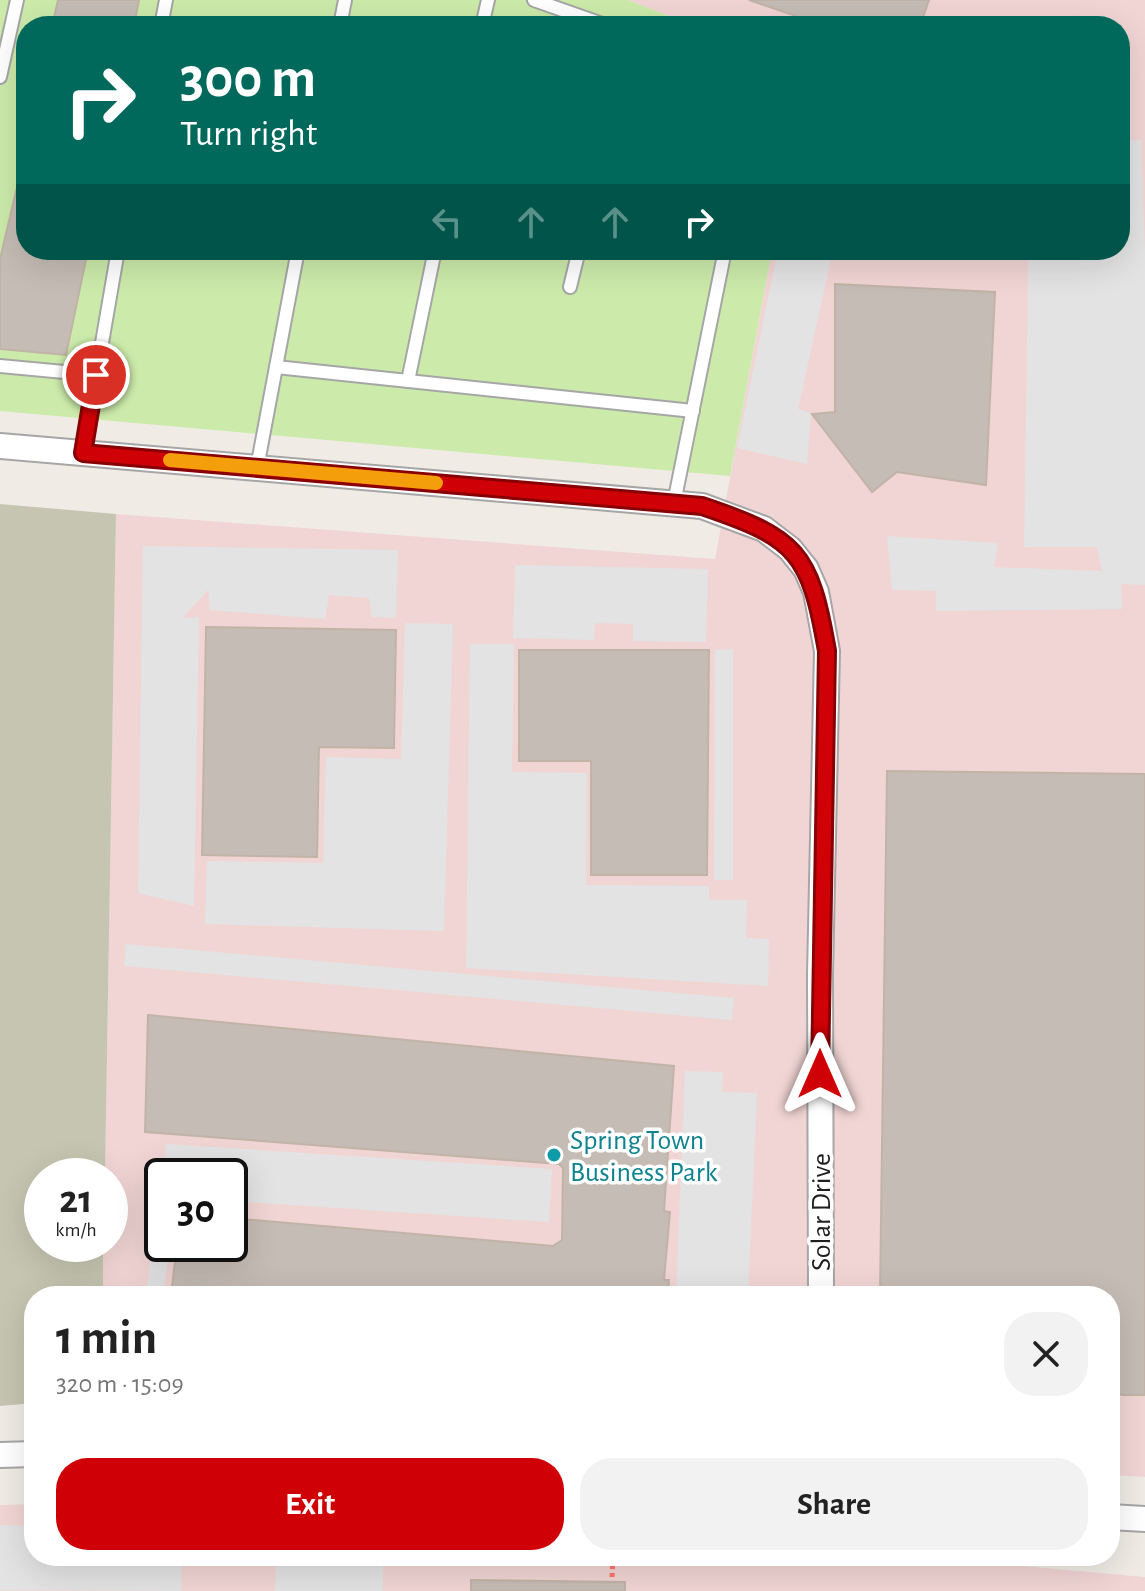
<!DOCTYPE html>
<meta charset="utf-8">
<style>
body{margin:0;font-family:"Alegreya Sans",sans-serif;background:#f2f2f2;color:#222;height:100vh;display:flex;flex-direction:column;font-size:30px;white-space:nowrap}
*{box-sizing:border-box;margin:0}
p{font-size:26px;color:#767676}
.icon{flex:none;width:44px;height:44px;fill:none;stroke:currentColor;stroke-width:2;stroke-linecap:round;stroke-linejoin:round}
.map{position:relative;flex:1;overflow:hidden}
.details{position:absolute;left:24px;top:1286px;width:1096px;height:280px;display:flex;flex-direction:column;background:#fff;border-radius:32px;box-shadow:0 8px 32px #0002}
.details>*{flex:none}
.top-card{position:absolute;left:16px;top:16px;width:1114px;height:244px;border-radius:32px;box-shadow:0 8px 32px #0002;background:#00695c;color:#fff;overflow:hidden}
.speed{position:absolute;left:24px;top:1158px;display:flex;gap:16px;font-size:40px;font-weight:700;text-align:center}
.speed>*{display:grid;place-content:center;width:104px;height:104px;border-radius:50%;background:#fff;box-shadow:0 8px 32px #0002;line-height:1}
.speed small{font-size:20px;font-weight:400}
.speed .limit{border:4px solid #111;border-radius:12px;background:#fff;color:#111}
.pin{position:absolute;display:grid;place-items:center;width:68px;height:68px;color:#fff;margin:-34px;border:4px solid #fff;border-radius:50%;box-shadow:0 2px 8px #0007}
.me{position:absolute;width:88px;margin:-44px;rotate:0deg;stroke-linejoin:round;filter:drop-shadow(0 0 6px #0008)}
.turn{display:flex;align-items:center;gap:28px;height:168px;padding:0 32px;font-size:36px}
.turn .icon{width:104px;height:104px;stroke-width:2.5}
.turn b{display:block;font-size:56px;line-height:68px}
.lanes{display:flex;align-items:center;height:76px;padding:0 32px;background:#0003;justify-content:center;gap:40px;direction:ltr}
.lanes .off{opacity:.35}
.round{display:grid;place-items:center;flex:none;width:84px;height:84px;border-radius:32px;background:#f2f2f2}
.head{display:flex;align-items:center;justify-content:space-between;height:136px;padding:0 32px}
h1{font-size:48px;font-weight:700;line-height:60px}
.button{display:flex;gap:16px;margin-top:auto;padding:16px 32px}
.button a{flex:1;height:92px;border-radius:32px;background:#cf0006;color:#fff;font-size:32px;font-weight:700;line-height:92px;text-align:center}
.button a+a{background:#f2f2f2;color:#222}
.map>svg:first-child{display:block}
.commercial{fill:#f1d5d4;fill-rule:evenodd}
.construction{fill:#c5c5b1}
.grass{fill:#ccebaa}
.parking{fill:#e3e3e3}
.building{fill:#c5bcb5;stroke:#c2b3a7;stroke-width:2}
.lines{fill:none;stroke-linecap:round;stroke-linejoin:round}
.service-casing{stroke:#a6a6a6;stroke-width:16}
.minor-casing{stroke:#a6a6a6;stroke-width:28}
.path{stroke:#fd756a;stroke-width:5;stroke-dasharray:4 4;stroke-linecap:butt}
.service{stroke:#fff;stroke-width:12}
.minor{stroke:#fff;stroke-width:24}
.route-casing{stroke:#870004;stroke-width:20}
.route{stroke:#cf0006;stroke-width:14}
.slow{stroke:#f59e0b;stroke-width:14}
.culture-dot{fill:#0f9aa8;stroke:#fff;stroke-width:3}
.labels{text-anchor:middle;stroke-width:7;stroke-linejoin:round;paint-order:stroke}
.culture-label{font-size:28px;fill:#0d838f;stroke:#fff;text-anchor:start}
.street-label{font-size:28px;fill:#1f1f1f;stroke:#fff}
</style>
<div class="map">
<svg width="1145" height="1591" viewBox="0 0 1145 1591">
<rect width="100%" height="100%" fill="#f0ece5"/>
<g class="commercial">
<path d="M 628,0 L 1145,0 L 1145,1477 L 1110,1475 L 1110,1296 L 103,1296 L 103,1244 L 110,1244 L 110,1176 L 105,1176 L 116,514 L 715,559 L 772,250 L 1120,250 L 1120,26 L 695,26 ZM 162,1176 L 230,1176 L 230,1244 L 162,1244 Z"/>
<polygon points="34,1504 34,1556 911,1556 1145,1577 1145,1591 0,1591 0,1505"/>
</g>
<polygon class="construction" points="0,504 116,514 105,1176 42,1176 42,1244 103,1244 103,1296 34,1296 34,1403 0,1406"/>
<polygon class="grass" points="0,0 628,0 695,26 26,26 26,250 772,250 730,476 0,411"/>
<g class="parking">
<polygon points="1120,128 1121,141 1141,140 1145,251 1145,585 1121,584 1122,609 936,611 936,591 892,590 887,536 998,543 994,567 1102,571 1097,547 1024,547 1028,273 1029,250 1120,250"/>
<polygon points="778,250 833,250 798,409 811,413 807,464 737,448"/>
<polygon points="143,546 398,550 396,618 372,617 369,598 329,595 325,619 210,610 208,590 182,618 199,617 194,906 138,893"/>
<polygon points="515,565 708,569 706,642 633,641 633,624 595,623 594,640 513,638"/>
<polygon points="405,623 453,624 444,931 205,924 207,861 323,863 326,757 401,759"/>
<polygon points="470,644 514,644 512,772 587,773 586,885 709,886 709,900 747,900 746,938 769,939 768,986 466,968"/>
<polygon points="733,649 733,880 714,880 715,650"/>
<polygon points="126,944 734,998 732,1020 124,966"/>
<polygon points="685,1071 723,1072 722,1092 757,1093 748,1296 676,1296"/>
<polygon points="166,1144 552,1169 549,1222 230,1201 230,1176 164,1176"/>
<polygon points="157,1213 162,1214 162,1244 170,1244 164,1288 147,1286"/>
<polygon points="0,1525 34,1526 34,1556 182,1556 181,1591 0,1590"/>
<polygon points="276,1556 366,1556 367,1561 383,1561 383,1591 275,1591"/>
</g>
<g class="building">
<polygon points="58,0 139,0 134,26 52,26"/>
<polygon points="749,0 929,0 920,26 825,26"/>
<polygon points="26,149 26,250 88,250 66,355 0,349 0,259"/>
<polygon points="835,284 995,292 986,485 897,472 872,492 812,414 835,412"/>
<polygon points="206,627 396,630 394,748 319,747 317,857 202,855"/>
<polygon points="519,650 709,650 707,875 591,875 591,761 519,761"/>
<polygon points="887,771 1145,774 1145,1395 1122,1395 1110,1390 1110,1296 880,1296"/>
<polygon points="148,1015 674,1066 664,1211 670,1212 664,1280 669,1280 668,1296 171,1296 177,1244 230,1244 230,1218 553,1246 562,1240 563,1168 559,1164 145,1132"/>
<polygon points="471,1580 625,1582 625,1591 471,1591"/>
</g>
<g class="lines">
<defs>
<g id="service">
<polyline points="534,0 608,26"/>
<polyline points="161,26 166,0"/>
<polyline points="340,26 345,0"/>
<polyline points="482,26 488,0"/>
<polyline points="0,77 17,0"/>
<polyline points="570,287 579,250"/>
<polyline points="0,366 96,375"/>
<polyline points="276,367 693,411"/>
<polyline points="408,381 435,250"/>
<polyline points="83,453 118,250"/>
<polyline points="257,468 298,250"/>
<polyline points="674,503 725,250"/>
</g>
<g id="minor">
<polyline points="0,446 702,506 764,529 790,549 806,569 816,592 827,651 820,975 821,1296"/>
<polyline points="0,1455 34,1454"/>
<polyline points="1110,1517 1145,1519"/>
</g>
</defs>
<use href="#service" class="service-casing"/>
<use href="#minor" class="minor-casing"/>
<polyline class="path" points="612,1577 613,1556"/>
<use href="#service" class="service"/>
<use href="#minor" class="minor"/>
</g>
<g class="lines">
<defs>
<path id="route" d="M 96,375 L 83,453 L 702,506 C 797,538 810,552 827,651 L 820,1074"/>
</defs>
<use href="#route" class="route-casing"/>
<use href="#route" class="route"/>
<polyline class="slow" points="170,460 436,483"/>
</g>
<circle class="culture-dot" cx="554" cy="1155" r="8"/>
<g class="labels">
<g class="culture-label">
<text x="570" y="1149">Spring Town<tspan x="570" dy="32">Business Park</tspan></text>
</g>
<g class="street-label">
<text transform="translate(820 1212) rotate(-90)" y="10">Solar Drive</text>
</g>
</g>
</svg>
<div class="speed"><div>21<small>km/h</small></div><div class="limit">30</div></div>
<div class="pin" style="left:96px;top:375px;background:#d93025"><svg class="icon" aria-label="arrive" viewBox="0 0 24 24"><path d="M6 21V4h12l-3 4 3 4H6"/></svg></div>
<svg class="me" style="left:820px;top:1074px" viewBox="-20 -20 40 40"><path d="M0-17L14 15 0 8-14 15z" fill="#cf0006" stroke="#fff" stroke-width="4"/></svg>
<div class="top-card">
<div class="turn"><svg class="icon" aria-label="right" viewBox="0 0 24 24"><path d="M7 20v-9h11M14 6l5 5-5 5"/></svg><div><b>300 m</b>Turn right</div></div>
<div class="lanes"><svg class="icon off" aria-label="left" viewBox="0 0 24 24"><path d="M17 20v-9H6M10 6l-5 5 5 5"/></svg><svg class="icon off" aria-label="ahead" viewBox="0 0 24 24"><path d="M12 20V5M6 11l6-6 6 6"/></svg><svg class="icon off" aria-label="ahead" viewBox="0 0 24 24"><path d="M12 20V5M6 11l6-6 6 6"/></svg><svg class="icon" aria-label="right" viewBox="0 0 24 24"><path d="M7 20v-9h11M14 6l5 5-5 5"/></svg></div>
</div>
<section class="details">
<div class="head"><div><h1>1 min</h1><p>320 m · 15:09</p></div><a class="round"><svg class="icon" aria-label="close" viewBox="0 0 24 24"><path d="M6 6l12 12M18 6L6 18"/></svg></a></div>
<div class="button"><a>Exit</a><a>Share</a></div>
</section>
</div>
